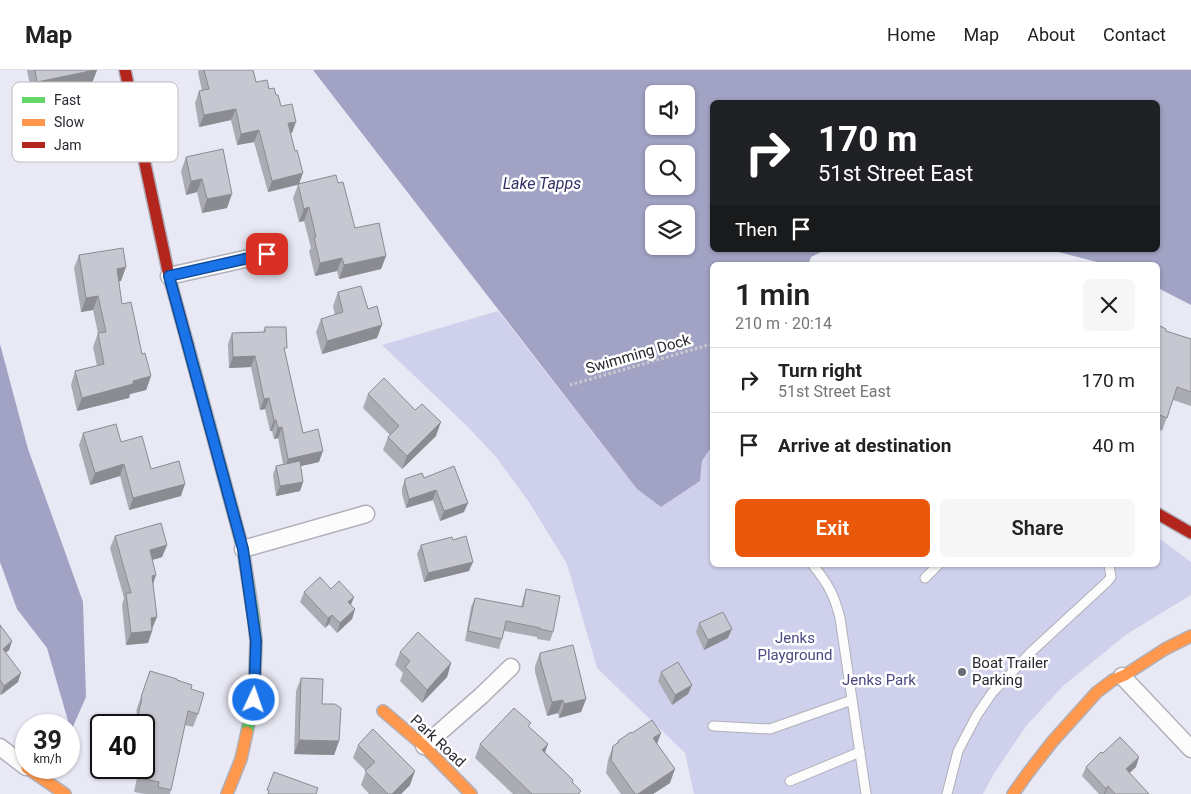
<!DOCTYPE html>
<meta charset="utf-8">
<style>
body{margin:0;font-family:Roboto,sans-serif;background:#f6f6f6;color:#222;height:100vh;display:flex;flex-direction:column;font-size:19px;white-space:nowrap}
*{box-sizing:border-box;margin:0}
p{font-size:16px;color:#767676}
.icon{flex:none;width:28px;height:28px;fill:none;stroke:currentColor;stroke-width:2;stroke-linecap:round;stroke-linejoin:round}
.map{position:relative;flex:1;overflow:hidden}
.panel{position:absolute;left:710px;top:192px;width:450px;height:305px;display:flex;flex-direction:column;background:#fff;border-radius:8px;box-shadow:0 1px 4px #0004}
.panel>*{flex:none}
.hud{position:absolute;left:710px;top:30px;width:450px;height:152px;border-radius:8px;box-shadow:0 1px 4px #0004;background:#202124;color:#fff;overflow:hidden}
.fabs{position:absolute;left:645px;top:15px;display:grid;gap:10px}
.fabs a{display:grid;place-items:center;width:50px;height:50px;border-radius:8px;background:#fff;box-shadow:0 1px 4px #0004;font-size:25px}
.speed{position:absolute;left:15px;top:644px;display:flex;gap:10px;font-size:25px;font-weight:700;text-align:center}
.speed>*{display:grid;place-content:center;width:65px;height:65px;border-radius:50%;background:#fff;box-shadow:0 1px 4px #0004;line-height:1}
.speed small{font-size:12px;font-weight:400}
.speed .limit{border:2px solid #111;border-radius:8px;background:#fff;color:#111}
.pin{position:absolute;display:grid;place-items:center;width:42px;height:42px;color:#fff;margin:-21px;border-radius:10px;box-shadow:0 2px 8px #0006}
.me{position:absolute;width:55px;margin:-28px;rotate:3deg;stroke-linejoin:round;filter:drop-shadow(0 0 4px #0008)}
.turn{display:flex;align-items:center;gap:18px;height:105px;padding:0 25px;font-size:22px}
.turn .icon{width:65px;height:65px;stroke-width:2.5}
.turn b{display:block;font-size:35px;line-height:42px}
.then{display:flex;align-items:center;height:48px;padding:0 25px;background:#0003;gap:10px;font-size:19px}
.round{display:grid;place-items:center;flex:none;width:52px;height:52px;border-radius:8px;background:#f6f6f6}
.head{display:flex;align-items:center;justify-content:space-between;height:85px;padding:0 25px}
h1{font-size:30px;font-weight:600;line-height:38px}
.button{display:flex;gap:10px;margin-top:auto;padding:10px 25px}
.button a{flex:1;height:58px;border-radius:8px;background:#ea580c;color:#fff;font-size:20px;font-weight:600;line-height:58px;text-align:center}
.button a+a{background:#f6f6f6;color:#222}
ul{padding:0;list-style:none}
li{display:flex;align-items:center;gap:15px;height:65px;padding:0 25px;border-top:1px solid #e0e0e0}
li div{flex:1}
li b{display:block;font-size:19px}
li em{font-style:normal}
header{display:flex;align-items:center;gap:30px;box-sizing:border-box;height:70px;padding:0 25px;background:#fff;border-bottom:1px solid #e0e0e0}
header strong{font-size:24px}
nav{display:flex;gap:28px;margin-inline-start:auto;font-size:18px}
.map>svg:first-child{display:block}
.green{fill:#cfd0ec}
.water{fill:#a1a2c4;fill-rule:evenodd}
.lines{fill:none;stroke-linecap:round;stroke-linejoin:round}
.lane-casing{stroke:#afb0b9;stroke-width:11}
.street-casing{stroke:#afb0b9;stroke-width:19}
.fast-casing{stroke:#afb0b9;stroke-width:14}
.slow-casing{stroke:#afb0b9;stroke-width:14}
.jam-casing{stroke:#afb0b9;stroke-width:14}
.path{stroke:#cbcbcf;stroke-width:3;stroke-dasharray:2.5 2.5;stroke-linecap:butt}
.lane{stroke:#fcfcfd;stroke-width:9}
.street{stroke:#fcfcfd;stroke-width:16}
.fast{stroke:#63d668;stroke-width:11}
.slow{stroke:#ff974d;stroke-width:11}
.jam{stroke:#b3261e;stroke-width:11}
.wall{fill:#aaabb3}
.shaded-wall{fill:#8b8b92}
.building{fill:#c6c7d0;stroke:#8b8b92}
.route-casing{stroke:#114b97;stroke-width:12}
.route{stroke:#1a73e8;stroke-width:9}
.poi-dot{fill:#6b6c75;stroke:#fff;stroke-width:2}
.labels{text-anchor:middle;stroke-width:5;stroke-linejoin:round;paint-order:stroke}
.street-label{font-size:15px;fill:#282830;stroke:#fff}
.park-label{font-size:15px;fill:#4b4883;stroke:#fff}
.poi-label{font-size:15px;fill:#282830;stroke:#fff;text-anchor:start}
.water-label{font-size:16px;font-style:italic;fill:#343068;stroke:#fff}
.key{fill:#fff;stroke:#bebec1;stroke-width:1}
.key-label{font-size:14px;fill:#282830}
</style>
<header>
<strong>Map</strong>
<nav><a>Home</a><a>Map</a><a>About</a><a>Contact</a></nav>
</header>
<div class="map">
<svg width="1191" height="724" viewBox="0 0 1191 724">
<rect width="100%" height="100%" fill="#e8e9f4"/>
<polygon class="green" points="498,241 637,419 661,437 700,411 702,391 712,376 712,495 1158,495 1158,468 1163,471 1191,492 1191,525 1127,564 1063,616 1026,656 993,705 983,724 694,724 685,683 597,598 567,494 529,432 496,387 466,355 382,275"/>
<g class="water">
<path d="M 313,0 L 1191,0 L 1191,235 L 1158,218 L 1158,195 L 1108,195 L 1051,180 L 1158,180 L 1158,32 L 712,32 L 712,180 L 825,180 L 811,187 L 808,195 L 712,195 L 712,376 L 702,391 L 700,411 L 661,437 L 637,419 ZM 654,24 L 686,24 L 686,56 L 654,56 ZM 654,84 L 686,84 L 686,116 L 654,116 ZM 654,144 L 686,144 L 686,176 L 654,176 Z"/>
<polygon points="0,274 28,379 83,532 86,627 71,661 47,578 17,539 0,492"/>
</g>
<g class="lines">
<defs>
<g id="lane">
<path d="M 813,495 C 828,514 834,524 840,548 L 866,724"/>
<polyline points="925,508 938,495"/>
<polyline points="713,656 770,659 852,630"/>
<polyline points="790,711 860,682"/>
<polyline points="947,724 958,681 977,645 992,623 1031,582 1107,512 1111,507 1109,495"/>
</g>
<g id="street">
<polyline points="169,206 267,184"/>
<polyline points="243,479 366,444"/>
<polyline points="1122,606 1191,679"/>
<polyline points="424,676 481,626 511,597"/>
<polyline points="0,677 26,697"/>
</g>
<polyline id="fast" points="188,275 243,479 254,550 256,571 254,630 247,662"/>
<g id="slow">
<polyline points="383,641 424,676 471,724"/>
<polyline points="27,698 65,724"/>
<polyline points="227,724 241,689 247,662"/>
<polyline points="1013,724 1028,703 1052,672 1097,622 1113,610 1125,605 1165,579 1191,566"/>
</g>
<g id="jam">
<polyline points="125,0 169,206 188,275"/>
<polyline points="1158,444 1191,463"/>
</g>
</defs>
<use href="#lane" class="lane-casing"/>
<use href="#street" class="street-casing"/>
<use href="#fast" class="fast-casing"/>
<use href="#slow" class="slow-casing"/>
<use href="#jam" class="jam-casing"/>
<polyline class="path" points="570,315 712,274"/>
<use href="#lane" class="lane"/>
<use href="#street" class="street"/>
<use href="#fast" class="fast"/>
<use href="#slow" class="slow"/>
<use href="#jam" class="jam"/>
</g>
<g class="wall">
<polygon points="27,0 97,0 92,13 32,26"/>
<polygon points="199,0 253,0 256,12 269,19 276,25 292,63 290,63 299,114 338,113 355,158 386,186 381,199 339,209 337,201 315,206 309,181 311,178 304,151 299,152 293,128 298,115 268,122 254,72 237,75 231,50 199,57 195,33 199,21 202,21 198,2"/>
<polygon points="186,87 227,138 202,143 197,122 186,125 181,101"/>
<polygon points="79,185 121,211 119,211 122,234 151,306 146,320 130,324 129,328 77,341 71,315 75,301 97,296 93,277 98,263 93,240 81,242 74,198"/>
<polygon points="338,222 368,239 377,268 322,284 316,262 321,249 335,245 333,236"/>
<polygon points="1158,255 1166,261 1191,269 1191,336 1173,330 1162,361 1158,359"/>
<polygon points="265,257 285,283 303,363 319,392 300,396 303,412 300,421 276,426 273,405 276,396 283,394 278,368 274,369 272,361 270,361 265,339 260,340 251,297 229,298 228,274 232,263 263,262"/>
<polygon points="368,324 436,366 402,399 383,380 388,367 390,365 363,338"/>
<polygon points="83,363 121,372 181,426 129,440 120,406 90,415 79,375"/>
<polygon points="424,408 464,442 440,451 433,430 406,438 402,424 402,418 405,409"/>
<polygon points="115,466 167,475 162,487 152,490 156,505 153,514 152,561 148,573 126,575 122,535 124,528 110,478"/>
<polygon points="453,470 469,501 424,512 417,484 421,475"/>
<polygon points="331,519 354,527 351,535 355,539 352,549 337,563 329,554 325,558 300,532 304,522"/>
<polygon points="526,519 553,562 550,571 537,569 537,567 504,561 502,569 499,579 465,571 471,537 475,528 521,537 523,529"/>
<polygon points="699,553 728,568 704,580 696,562"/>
<polygon points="0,555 12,571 9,580 6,583 18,612 1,625 0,624"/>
<polygon points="400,582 451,593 447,607 422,633 400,611 403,603 395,595"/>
<polygon points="540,583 586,629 581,642 559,648 558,643 547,646 535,602 535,596"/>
<polygon points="150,601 177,610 191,619 198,644 193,657 185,655 170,724 145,724 134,722 139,698 144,698 144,655 134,655 137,641 136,641"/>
<polygon points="661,602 692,615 688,624 672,635 658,611"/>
<polygon points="301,608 322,634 339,671 334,685 294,684 296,621"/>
<polygon points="529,657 548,674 545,682 573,710 572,713 580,724 513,724 475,688 480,674"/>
<polygon points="632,663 657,674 670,713 653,724 621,724 606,703 608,690 613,676 617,673 618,671"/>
<polygon points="358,675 410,715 401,724 369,724 361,715 366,701 353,688"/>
<polygon points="1103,683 1136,697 1129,703 1149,724 1099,724 1082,706 1086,697"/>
</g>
<g class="shaded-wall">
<polygon points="95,0 97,0 92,13 32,26 37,12"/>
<polygon points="236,39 231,50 199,57 204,45"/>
<polygon points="296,52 292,63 284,65 288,53"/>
<polygon points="259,60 254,72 237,75 241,64"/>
<polygon points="303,103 299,114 268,122 272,111"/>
<polygon points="202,109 197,122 186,125 191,111"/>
<polygon points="232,124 227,138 202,143 207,129"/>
<polygon points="309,137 304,151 299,152 304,139"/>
<polygon points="386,186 381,199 339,209 344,195"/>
<polygon points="342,188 337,201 315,206 320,193"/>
<polygon points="126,197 121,211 112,212 117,199"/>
<polygon points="98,226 93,240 81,242 86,228"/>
<polygon points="382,255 377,268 322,284 327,271"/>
<polygon points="255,286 251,297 229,298 233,287"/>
<polygon points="151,306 146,320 130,324 129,328 77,341 82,328 133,311"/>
<polygon points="269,328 265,339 260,340 264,329"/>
<polygon points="274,350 276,350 272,361 270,361"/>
<polygon points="441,352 436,366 402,399 407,386"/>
<polygon points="282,357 278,368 274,369 278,358"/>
<polygon points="323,381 319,392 284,400 288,389"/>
<polygon points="124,394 120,406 90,415 95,403"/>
<polygon points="303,412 300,421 276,426 280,416"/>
<polygon points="185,414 181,426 129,440 133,428"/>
<polygon points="436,420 433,430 406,438 409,429"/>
<polygon points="468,433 464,442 440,451 444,441"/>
<polygon points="167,475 162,487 145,492 150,480"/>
<polygon points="473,492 469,501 424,512 428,503"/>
<polygon points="156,505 152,517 152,506"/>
<polygon points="354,527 350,536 348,532"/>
<polygon points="355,539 352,549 337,563 340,553"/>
<polygon points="332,545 329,554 325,558 328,548"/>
<polygon points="157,547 152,559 151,548"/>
<polygon points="732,559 728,568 704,580 708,570"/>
<polygon points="152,561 148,573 126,575 131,563"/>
<polygon points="12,571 9,580 0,587 3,579"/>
<polygon points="451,593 447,607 422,633 427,620"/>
<polygon points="21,603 18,612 1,625 4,616"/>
<polygon points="692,615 688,624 672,635 675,625"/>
<polygon points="586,629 581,642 559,648 564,634"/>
<polygon points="563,630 558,643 547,646 552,632"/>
<polygon points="661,663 656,677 653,668"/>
<polygon points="299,670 339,671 334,685 294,684"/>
<polygon points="548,674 543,688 542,680"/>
<polygon points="1139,687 1136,697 1123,709 1126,699"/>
<polygon points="675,699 670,713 653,724 638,724"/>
<polygon points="415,701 410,715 401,724 392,724"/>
<polygon points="1108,716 1105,724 1104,724 1106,719"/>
</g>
<g class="building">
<polygon points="35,0 95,0 37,12"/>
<polygon points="204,0 253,0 256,12 267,10 269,19 274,18 276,25 278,25 281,36 292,34 296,52 288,53 295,81 297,80 303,103 272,111 259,60 241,64 236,39 204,45 199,21 209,19"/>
<polygon points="223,79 232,124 207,129 202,109 191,111 186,87"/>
<polygon points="336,105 338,113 343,112 355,158 379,153 386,186 344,195 342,188 320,193 314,167 316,167 309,137 304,139 298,114"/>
<polygon points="123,178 126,197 117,199 122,234 131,232 142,284 145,283 151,306 133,311 133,314 82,328 75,301 104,294 98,263 106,262 98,226 86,228 79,185"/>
<polygon points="361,216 368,239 377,236 382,255 327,271 321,249 343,242 338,222"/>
<polygon points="1158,255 1166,259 1166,261 1191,269 1191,322 1177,317 1167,348 1158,344"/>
<polygon points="265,257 286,257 287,278 284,278 303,363 318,359 323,381 288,389 282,357 278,358 276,350 274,350 269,328 264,329 255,286 233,287 232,263 265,262"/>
<polygon points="384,308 415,340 422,334 441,352 407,386 388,367 399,356 368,324"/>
<polygon points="116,354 121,372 142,366 151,399 179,391 185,414 133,428 124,394 95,403 83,363"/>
<polygon points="300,391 303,412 280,416 276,396"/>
<polygon points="454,396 468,433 444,441 436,420 409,429 405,414 405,409 422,403 424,408"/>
<polygon points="161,453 167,475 150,480 156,505 152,506 157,547 151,548 152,561 131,563 126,523 131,523 115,466"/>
<polygon points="466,466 473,492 428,503 421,475 452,467 453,470"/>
<polygon points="320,507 331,519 339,511 354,527 348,532 355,539 340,553 332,545 328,548 304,522"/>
<polygon points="526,519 560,526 553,562 540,559 540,558 506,551 502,569 468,561 475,528 523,537"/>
<polygon points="723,542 732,559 708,570 699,553"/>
<polygon points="0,555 12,571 3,579 21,603 4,616 0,610"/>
<polygon points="418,562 451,593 427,620 405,597 410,591 400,582"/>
<polygon points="573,575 586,629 564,634 563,630 552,632 540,589 540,583"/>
<polygon points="678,592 692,615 675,625 661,602"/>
<polygon points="150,601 177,609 177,610 192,615 191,619 204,623 198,644 188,641 171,720 158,717 159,712 139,708 141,698 144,698 144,687 146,674 144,674 144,655 136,655 142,628 141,627"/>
<polygon points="301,608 323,609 322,634 335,634 341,638 339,671 299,670"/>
<polygon points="514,638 531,653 528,656 548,674 542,680 573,710 572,712 581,721 578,724 532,724 480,674"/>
<polygon points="652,650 661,663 653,668 675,699 638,724 635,724 611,690 613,676 619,672 618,671 631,662 632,663"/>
<polygon points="373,659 415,701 392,724 388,724 365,701 375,692 358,675"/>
<polygon points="1120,667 1139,687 1126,699 1149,724 1115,724 1108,716 1106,719 1086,697 1101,682 1103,683"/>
<polygon points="274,702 318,718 316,724 268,724 269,721 267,720"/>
</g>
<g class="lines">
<defs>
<polyline id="route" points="254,630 256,571 243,479 169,206 267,184"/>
</defs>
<use href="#route" class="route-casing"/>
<use href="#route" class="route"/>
</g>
<circle class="poi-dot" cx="962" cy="602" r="5"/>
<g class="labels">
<g class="street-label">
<text transform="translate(638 284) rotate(-16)" y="5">Swimming Dock</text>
<text transform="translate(438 671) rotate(43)" y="5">Park Road</text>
</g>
<g class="park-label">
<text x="795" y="573">Jenks<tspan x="795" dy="17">Playground</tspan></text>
<text x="879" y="615">Jenks Park</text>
</g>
<g class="poi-label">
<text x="972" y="598">Boat Trailer<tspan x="972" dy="17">Parking</tspan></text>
</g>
<g class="water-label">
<text x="542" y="119">Lake Tapps</text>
</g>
</g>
<rect x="12" y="12" width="166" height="80" rx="8" class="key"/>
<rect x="22" y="27" width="23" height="6" fill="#63d668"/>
<rect x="22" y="49" width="23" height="7" fill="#ff974d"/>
<rect x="22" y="72" width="23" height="6" fill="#b3261e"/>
<g class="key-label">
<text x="54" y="35">Fast</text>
<text x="54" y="57">Slow</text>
<text x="54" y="80">Jam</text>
</g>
</svg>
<div class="fabs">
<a><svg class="icon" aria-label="sound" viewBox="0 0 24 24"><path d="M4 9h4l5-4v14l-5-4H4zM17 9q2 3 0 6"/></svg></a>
<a><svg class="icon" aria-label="search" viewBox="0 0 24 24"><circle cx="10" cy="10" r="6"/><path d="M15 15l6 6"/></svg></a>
<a><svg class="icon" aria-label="layers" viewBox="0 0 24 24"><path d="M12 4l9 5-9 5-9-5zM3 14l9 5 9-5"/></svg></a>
</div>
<div class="speed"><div>39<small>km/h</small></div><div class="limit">40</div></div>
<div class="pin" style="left:267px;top:184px;background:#d93025"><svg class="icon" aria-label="arrive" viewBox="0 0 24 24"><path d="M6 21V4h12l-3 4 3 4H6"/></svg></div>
<svg class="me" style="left:254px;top:630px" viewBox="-20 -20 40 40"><circle r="17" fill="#1a73e8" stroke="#fff" stroke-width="3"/><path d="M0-11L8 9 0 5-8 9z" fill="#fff"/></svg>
<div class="hud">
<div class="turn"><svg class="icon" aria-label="right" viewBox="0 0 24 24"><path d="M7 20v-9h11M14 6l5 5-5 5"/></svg><div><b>170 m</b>51st Street East</div></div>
<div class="then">Then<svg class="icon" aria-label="arrive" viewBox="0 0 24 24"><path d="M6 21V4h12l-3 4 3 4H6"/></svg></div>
</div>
<section class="panel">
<div class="head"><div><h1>1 min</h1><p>210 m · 20:14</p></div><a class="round"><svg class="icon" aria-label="close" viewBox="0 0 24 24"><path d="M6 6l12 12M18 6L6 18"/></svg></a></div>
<ul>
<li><svg class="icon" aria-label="right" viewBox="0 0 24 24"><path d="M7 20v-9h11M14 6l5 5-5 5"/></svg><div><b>Turn right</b><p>51st Street East</p></div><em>170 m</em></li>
<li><svg class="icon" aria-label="arrive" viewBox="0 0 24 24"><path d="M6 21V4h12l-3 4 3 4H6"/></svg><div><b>Arrive at destination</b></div><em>40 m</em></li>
</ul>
<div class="button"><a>Exit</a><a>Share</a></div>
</section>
</div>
